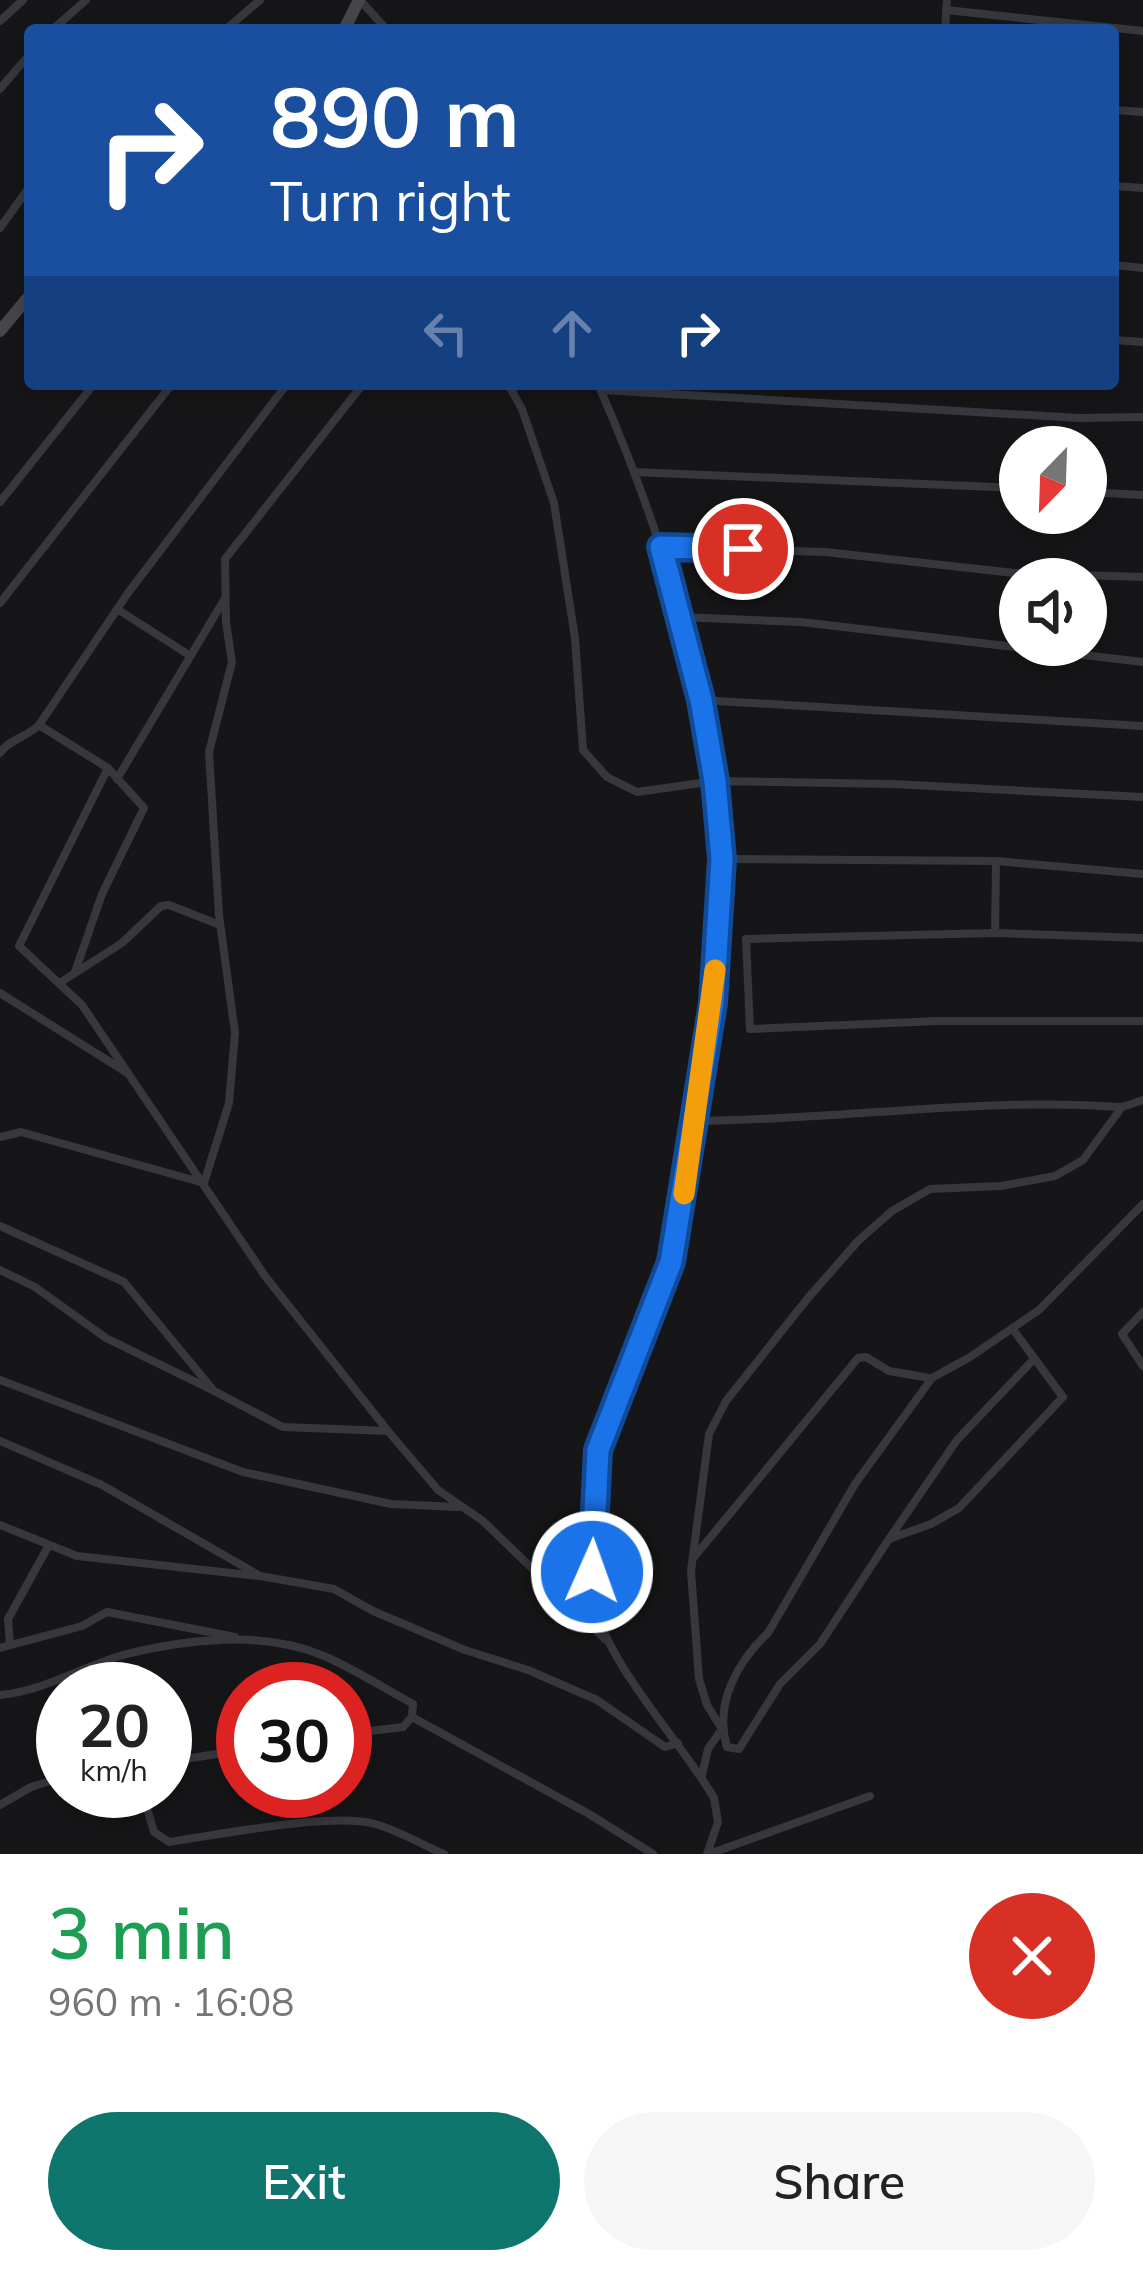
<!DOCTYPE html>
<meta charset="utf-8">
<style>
body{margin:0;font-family:Mulish,sans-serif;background:#f6f6f6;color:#222;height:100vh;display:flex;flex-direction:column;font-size:45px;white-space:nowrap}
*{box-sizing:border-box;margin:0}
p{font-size:39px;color:#767676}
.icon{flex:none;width:66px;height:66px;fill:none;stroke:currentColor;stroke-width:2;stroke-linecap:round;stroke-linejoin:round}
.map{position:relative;height:1854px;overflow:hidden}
.side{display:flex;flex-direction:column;background:#fff;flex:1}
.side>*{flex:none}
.top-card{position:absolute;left:24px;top:24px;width:1095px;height:366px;border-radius:12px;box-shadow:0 6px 18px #0003;background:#1a4fa0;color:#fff;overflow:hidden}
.needle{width:78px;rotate:203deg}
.fabs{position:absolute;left:999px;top:426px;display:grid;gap:24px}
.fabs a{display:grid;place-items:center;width:108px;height:108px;border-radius:50%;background:#fff;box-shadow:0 6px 18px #0003;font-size:60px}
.speed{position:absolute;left:36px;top:1662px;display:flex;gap:24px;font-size:60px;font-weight:700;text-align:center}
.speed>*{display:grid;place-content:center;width:156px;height:156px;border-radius:50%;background:#fff;box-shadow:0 6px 18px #0003;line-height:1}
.speed small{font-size:30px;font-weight:400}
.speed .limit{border:18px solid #d22;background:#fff;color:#111}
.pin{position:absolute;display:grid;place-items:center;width:102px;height:102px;color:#fff;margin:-51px;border:6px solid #fff;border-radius:50%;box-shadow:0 3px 12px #0007}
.me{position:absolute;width:132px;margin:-66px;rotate:2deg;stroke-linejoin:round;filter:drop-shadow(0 0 9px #0008)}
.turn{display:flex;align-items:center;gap:42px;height:252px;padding:0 48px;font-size:54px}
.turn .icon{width:156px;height:156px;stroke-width:2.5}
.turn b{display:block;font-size:84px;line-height:102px}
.lanes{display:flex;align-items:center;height:114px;padding:0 48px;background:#0003;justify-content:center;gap:60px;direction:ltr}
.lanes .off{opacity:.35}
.round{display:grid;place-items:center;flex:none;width:126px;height:126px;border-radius:63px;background:#f6f6f6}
.overview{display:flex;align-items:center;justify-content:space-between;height:204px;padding:0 48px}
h1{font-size:72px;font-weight:600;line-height:90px;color:#1e9e55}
.primary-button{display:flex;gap:24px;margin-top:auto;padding:24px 48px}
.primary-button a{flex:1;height:138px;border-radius:72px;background:#0f766e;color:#fff;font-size:48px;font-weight:600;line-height:138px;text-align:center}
.primary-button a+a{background:#f6f6f6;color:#222}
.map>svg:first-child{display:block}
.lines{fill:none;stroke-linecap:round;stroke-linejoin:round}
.street{stroke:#37383d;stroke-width:8}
.secondary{stroke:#45474d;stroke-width:12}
.route-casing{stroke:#114b97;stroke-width:30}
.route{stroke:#1a73e8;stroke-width:21}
.slow{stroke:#f59e0b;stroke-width:21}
</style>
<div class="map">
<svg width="1143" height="1854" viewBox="0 0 1143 1854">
<rect width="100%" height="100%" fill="#161618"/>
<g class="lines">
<g class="street">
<polyline points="360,0 387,30"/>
<polyline points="946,10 1143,31"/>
<polyline points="0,21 23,0"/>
<polyline points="52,30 86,0"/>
<polyline points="225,30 260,0"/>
<polyline points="945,30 947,0"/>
<polyline points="0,89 30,54"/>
<polyline points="1113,110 1143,112"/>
<polyline points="1113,186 1143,188"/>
<polyline points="0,228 30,186"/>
<polyline points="1113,265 1143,268"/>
<polyline points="1113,340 1143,342"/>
<polyline points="508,384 522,409 554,503 575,638 583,750 607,777 637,792 715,781 892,784 1143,797"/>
<path d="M 598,384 C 661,528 714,696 721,855 C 725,926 711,1000 702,1071 C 693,1133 686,1197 671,1259 C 656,1322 620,1382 600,1445 C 588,1481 589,1569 596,1607 C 608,1665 682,1743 714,1798 L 718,1822 L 707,1854"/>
<polyline points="601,390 1079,418 1143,417"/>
<polyline points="634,472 1020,488"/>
<polyline points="1086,492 1143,495"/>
<polyline points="0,502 94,384"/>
<polyline points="661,547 825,552 1014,573 1143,577"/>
<polyline points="0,603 172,384"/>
<polyline points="117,609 189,655"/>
<polyline points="680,617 801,622 1143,662"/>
<polyline points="701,700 1143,726"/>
<polyline points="39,725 108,768 144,808 102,894 75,972"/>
<path d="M 0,753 C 8,740 27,737 39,725 L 128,593 L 287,384"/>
<polyline points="108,768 19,946 82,1005 265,1276 388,1431"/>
<polyline points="117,779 224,600"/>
<polyline points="722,859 996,861 1143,874"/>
<polyline points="995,933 996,861"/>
<polyline points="1143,938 995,933 746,939 750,1029 938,1021 1143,1021"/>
<polyline points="61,982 122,943 161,906 169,905 220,925"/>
<polyline points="0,993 126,1072"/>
<path d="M 695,1121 C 837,1120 979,1097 1121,1107"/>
<polyline points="0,1137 21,1132 204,1183 229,1103 235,1033 219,915 209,752 232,662 226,622 225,559 363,384"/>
<polyline points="0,1226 124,1282 214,1391 283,1427 388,1431 438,1490 483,1521 605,1639"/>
<polyline points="0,1270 35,1287 106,1338 212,1390"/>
<polyline points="1143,1312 1122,1334 1143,1366"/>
<polyline points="1012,1328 1063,1397 959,1508 931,1524 889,1539 957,1440 1033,1360"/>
<polyline points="0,1380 243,1472 391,1504 458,1507"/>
<polyline points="0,1441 102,1485 260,1576 334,1589 373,1611 465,1650 528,1670 597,1700 665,1747 678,1743"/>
<polyline points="0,1525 77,1556 259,1576"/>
<path d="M 889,1539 L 820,1644 L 780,1684 L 739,1749 L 727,1747 C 714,1704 737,1662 768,1633 L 855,1484 L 932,1378 L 970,1357 L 1039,1310 L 1143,1204"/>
<polyline points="695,1556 858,1358 866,1357 889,1371 930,1378"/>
<polyline points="10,1645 8,1619 49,1545"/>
<polyline points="0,1648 82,1626 107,1612 235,1637"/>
<path d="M 0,1695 C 44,1691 81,1667 123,1655 C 185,1639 264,1630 324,1656 C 354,1669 384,1688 413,1704 L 412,1717 L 589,1814 L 653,1854"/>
<polyline points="345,1734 403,1727 412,1717"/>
<polyline points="165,1762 243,1750"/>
<polyline points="702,1775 708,1749 722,1729 707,1705 699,1679 691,1571 709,1434 726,1401 808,1298 858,1241 892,1211 930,1189 1001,1186 1055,1176 1083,1160 1122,1107 1143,1100"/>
<path d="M 142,1791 L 154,1832 L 169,1842 C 218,1835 331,1812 375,1824 C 398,1830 422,1845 444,1854"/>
<polyline points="0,1805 31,1787 63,1777"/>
<polyline points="709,1854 870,1796"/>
</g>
<g class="secondary">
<polyline points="344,30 359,0"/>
<polyline points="0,331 30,295"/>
</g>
</g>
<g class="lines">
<defs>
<polyline id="route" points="592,1572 598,1450 671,1262 713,1003 722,859 715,781 701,700 661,547 743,549"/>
</defs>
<use href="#route" class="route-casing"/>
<use href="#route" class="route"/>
<polyline class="slow" points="684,1194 715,970"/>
</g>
</svg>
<div class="fabs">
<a><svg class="needle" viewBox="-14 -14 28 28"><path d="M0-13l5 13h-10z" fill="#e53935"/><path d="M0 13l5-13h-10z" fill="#767676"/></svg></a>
<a><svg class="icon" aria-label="sound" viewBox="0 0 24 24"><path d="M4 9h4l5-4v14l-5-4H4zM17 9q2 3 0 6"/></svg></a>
</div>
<div class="speed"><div>20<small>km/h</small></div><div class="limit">30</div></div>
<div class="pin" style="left:743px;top:549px;background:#d93025"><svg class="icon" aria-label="arrive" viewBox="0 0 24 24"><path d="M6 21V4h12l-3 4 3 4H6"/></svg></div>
<svg class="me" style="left:592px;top:1572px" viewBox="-20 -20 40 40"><circle r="17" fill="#1a73e8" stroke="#fff" stroke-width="3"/><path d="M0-11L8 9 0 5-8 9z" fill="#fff"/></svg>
<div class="top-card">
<div class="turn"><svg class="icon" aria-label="right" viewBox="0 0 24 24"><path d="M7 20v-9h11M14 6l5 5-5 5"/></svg><div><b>890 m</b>Turn right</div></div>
<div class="lanes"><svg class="icon off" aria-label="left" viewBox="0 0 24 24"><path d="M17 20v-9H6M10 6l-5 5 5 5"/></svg><svg class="icon off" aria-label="ahead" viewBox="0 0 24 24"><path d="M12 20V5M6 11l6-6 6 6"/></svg><svg class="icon" aria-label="right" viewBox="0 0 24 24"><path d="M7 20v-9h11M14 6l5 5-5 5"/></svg></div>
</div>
</div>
<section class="side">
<div class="overview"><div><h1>3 min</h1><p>960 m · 16:08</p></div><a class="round" style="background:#d93025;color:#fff"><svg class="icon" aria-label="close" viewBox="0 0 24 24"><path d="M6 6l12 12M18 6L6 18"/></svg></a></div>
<div class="primary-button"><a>Exit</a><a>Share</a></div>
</section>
